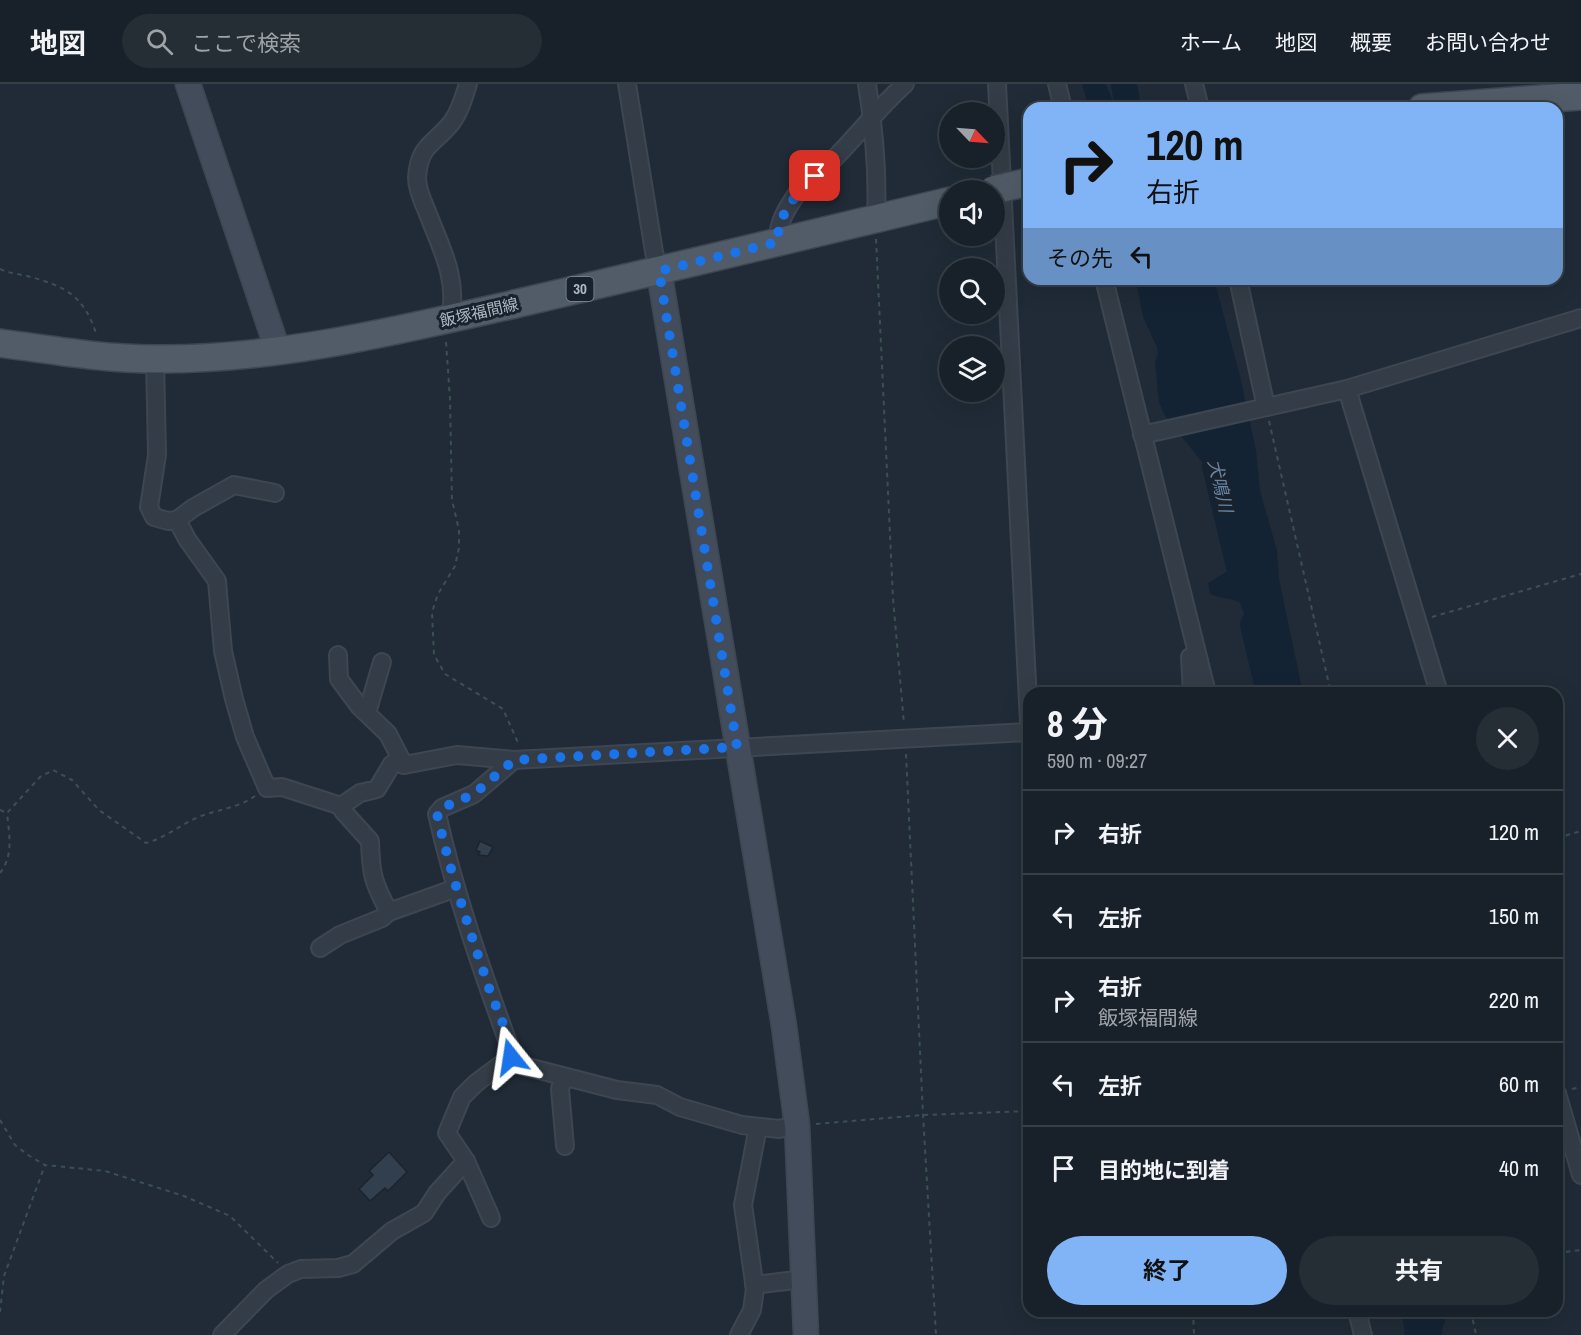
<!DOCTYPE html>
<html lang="ja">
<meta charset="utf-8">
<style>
body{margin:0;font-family:"Archivo Narrow","Noto Sans JP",sans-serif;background:#252d35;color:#f1f3f6;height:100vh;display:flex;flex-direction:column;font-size:22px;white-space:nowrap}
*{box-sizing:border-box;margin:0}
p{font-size:20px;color:#9fa3a8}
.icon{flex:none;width:33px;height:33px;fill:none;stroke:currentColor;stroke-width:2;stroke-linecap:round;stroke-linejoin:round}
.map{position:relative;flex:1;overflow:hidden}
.details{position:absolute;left:1023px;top:603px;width:540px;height:630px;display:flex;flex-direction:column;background:#182029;border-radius:18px;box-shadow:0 6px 24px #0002,0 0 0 2px #363e46}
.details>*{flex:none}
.hud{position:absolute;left:1023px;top:18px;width:540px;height:183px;border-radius:18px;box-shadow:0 6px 24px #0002,0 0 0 2px #363e46;background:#81b4f6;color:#111;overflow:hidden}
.needle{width:39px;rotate:115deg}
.tools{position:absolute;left:939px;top:18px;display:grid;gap:12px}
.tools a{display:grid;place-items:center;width:66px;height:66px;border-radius:50%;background:#182029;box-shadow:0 6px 24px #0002,0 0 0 2px #363e46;font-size:30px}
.pin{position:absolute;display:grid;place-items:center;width:51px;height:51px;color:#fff;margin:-26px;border-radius:12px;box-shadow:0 3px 9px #0006}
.me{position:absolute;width:66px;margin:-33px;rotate:345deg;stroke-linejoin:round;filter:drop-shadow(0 0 4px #0008)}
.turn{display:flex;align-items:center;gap:21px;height:126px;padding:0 24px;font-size:27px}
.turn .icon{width:78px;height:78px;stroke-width:2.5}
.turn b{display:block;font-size:42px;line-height:51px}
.then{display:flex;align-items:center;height:57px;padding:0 24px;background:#0003;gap:12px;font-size:22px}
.round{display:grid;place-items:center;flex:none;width:63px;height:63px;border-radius:32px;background:#252d35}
.headline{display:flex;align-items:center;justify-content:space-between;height:102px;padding:0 24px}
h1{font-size:36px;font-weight:700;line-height:45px}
.button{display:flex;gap:12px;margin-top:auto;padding:12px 24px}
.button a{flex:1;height:69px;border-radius:36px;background:#81b4f6;color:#111;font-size:24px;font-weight:700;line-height:69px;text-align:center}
.button a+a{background:#252d35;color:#f1f3f6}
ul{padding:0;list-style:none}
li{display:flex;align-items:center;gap:18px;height:84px;padding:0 24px;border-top:2px solid #363e46}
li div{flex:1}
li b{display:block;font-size:22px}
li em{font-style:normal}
header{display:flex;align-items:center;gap:36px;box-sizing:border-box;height:84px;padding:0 30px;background:#182029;border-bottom:2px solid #363e46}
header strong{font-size:28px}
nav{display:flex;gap:33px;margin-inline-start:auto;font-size:21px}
.search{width:420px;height:54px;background:#252d35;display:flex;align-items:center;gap:15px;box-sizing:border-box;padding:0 21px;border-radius:33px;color:#9fa3a8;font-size:22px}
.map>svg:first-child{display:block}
.water{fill:#142334}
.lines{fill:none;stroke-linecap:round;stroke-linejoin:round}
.river{stroke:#142334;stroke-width:26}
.building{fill:#323f4e;stroke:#1b242e;stroke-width:1.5}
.street-casing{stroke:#3d4651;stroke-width:20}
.secondary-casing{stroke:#3d4651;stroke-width:27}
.primary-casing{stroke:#3d4651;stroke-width:30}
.path{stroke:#3b5050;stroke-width:2;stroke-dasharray:4.5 4.5;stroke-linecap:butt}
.street{stroke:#343d47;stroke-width:16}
.secondary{stroke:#424c5a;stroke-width:24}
.primary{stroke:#515c68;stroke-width:27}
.primary-bridge-casing{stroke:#3d4651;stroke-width:30;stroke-linecap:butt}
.primary-bridge{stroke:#515c68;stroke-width:27}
.route{stroke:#1a73e8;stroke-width:10;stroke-dasharray:0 18}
.labels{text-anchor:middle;stroke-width:6;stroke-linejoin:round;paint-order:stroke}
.shield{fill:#19222c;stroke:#818b96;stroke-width:1.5}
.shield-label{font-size:15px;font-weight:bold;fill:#aeb8c4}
.street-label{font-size:16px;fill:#aeb8c4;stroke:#19222c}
.water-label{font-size:18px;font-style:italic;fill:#6784a3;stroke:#19222c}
</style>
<header>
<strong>地図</strong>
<div class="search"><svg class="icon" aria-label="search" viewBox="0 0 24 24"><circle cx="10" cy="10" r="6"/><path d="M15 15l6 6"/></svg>ここで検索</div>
<nav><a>ホーム</a><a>地図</a><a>概要</a><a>お問い合わせ</a></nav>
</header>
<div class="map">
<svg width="1581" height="1251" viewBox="0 0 1581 1251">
<rect width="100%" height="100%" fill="#202b37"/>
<g class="water">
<polygon points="1082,0 1106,0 1113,18 1121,24 1089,24"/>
<path d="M 1136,195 L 1214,195 L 1240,292 L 1256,366 L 1260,407 L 1277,466 L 1279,495 L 1303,609 L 1268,609 L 1266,588 L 1240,519 C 1231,513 1222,516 1210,510 L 1208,499 L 1231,485 L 1234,480 L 1237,466 L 1235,442 L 1228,422 L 1214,401 L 1209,387 L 1164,330 L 1159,318 L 1155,278 L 1158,270 L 1157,263 L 1143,233 Z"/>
<path d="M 1402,1227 L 1446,1227 C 1447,1235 1442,1243 1442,1251 L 1404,1251 C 1406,1243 1401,1236 1402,1227 Z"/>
</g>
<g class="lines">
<g class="river">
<polyline points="1124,0 1128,24"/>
<polyline points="1215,382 1244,504"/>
<polyline points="1253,540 1269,609"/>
</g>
</g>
<g class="building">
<polygon points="480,757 493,763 488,772 478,771 480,768 476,766"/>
<polygon points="389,1068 407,1088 388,1107 385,1104 370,1117 359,1105 373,1091 369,1087"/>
</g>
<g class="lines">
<defs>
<g id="street">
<polyline points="627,0 654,168 659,187"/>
<path d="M 867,0 C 874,44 878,90 876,134"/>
<polyline points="997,0 1029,638"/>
<polyline points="1057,0 1063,24"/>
<polyline points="1194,0 1200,24"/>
<path d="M 778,158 C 777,139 787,124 798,108 C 807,96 822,88 832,77 C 857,52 879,23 905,0"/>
<polyline points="1104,195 1207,609"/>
<polyline points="1238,195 1266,323"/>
<path d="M 450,235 C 459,194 440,162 426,125 C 422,116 417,104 417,94 C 419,60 434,61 452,38 C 460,27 464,13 468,0"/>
<polyline points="155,275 157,371 149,423 154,433 168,437 177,436 187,455 217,497 223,567 234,615 245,653 267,704 282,703 341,722 360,709 377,705 392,680 397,678 404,681 457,671 514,676 1029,648"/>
<polyline points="1347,305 1439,609"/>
<polyline points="1142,351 1347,305 1581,234"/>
<polyline points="177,436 193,424 234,401 275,409"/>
<polyline points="338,571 339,595 359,622 388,650 404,681"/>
<polyline points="1190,573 1192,609"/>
<polyline points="367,629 382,578"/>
<path d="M 514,676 L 474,710 L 442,724 L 437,730 C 455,810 482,887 510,964 L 511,973 L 516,980 L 617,1006 L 657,1011 L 680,1023 L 742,1041 L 779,1045 L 797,1041"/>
<path d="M 341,722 L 343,727 L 370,757 C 371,791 373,798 389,828 L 456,804"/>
<polyline points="320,864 340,851 382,834 389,828"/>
<polyline points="564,993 560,1005 565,1062"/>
<polyline points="1557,1009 1581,1091"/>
<polyline points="466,1077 491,1134"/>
<polyline points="754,1201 804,1195"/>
<polyline points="1357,1227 1363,1251"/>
<polyline points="222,1251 266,1206 288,1190 301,1185 338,1184 353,1180 392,1147 424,1129 437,1109 466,1077 447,1049 462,1013 476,999 511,973"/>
<polyline points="739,1251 752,1226 755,1205 743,1121 758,1043"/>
</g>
<g id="secondary">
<polyline points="188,0 278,267"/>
<polyline points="659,187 784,942 797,1041 806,1251"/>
</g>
<g id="primary">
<polyline points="1422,24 1581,12"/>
<path d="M 0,259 C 51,266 103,275 155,275 C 278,276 400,246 519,219 C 663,186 806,151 950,117"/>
</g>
</defs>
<use href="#street" class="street-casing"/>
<use href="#secondary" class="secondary-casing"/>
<use href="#primary" class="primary-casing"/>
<g class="path">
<polyline points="876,155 893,514 904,640"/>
<path d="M 0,185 C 8,189 18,190 27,192 C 65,202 84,211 97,252"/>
<polyline points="446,258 450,315 452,416 459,446 459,464 455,482 438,510 432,528 434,571 445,590 503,625 519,661"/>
<polyline points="1269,337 1331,609"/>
<polyline points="1432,533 1581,490"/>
<polyline points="906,670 923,1031 936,1251"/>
<polyline points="0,726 7,729"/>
<polyline points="1557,754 1581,747"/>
<path d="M 0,789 C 14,771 9,750 7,729 L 40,693 L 53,686 L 72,696 L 99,726 L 146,759 C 166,754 182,739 201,732 C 220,725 238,724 255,712"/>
<polyline points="1572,1005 1581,1003"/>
<polyline points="0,1036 15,1061 28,1071 45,1081 105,1087 184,1112 230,1132 278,1179"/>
<polyline points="816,1040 923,1031 1029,1027"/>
<polyline points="1557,1169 1581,1166"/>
<polyline points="1193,1227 1194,1251"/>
<polyline points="1471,1227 1476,1251"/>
<polyline points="0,1228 4,1192 45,1081"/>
</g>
<use href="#street" class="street"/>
<use href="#secondary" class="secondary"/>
<use href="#primary" class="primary"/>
<defs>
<polyline id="primary-bridge" points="993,106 1029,98"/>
</defs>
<use href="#primary-bridge" class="primary-bridge-casing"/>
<use href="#primary-bridge" class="primary-bridge"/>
</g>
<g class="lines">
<path class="route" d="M 511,973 C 510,949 494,921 487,898 C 468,842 450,787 437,730 L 442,724 L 474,710 L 514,676 L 737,663 L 659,187 L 778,158 C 776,132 797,109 815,92"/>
</g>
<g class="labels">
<rect class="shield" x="566.5" y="193" width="27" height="24" rx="4.5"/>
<g class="shield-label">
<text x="580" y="210">30</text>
</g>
<g class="street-label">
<text transform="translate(479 228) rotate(-13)" y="6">飯塚福間線</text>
</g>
<g class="water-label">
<text transform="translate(1220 402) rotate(77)" y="6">犬鳴川</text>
</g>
</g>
</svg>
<div class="tools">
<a><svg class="needle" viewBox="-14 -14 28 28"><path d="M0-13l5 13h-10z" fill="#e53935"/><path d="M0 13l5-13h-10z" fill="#9fa3a8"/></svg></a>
<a><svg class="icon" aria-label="sound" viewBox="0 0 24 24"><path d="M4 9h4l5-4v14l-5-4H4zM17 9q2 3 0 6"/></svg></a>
<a><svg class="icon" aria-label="search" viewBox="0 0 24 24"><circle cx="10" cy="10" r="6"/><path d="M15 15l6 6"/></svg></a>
<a><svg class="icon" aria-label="layers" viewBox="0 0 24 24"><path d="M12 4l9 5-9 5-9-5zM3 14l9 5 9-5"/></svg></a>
</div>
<div class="pin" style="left:815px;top:92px;background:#d93025"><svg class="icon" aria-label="arrive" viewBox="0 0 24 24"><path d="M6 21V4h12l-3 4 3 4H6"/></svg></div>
<svg class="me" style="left:511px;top:973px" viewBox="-20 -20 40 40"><path d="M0-17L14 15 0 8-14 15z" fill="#1a73e8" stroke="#fff" stroke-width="4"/></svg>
<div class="hud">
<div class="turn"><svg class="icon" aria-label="right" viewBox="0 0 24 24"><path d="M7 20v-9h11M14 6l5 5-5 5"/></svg><div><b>120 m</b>右折</div></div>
<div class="then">その先<svg class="icon" aria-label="left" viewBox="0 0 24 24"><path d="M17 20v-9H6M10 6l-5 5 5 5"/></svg></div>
</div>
<section class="details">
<div class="headline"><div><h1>8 分</h1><p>590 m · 09:27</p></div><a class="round"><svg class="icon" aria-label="close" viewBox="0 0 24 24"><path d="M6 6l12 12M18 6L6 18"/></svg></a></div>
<ul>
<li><svg class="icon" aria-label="right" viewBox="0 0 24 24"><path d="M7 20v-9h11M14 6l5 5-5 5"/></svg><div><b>右折</b></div><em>120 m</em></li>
<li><svg class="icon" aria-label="left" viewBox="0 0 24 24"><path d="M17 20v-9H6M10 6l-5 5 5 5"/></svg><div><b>左折</b></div><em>150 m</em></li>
<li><svg class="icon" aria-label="right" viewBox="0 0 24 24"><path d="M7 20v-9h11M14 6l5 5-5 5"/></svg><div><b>右折</b><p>飯塚福間線</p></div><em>220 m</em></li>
<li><svg class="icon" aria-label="left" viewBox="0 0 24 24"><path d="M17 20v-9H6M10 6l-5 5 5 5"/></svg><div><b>左折</b></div><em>60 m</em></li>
<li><svg class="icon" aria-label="arrive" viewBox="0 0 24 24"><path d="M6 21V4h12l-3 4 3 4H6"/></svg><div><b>目的地に到着</b></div><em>40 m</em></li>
</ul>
<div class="button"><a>終了</a><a>共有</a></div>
</section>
</div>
